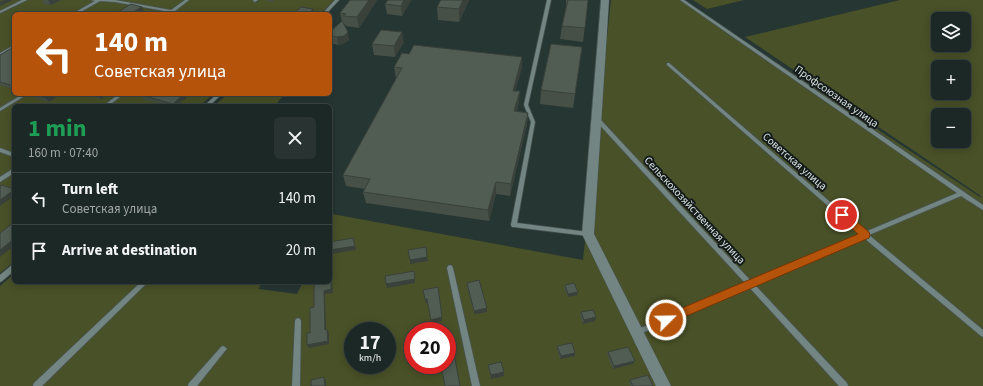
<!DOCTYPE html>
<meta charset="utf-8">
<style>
body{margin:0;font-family:"Source Sans 3",sans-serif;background:#293432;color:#f1f3f6;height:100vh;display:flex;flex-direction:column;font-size:15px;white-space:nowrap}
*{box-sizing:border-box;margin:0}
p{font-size:13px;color:#a0a6a7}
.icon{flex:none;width:22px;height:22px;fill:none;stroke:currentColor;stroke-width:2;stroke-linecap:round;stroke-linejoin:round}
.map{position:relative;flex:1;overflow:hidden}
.side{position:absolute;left:12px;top:104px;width:320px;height:180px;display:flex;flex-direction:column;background:#1c2826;border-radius:6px;box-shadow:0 2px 10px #0003,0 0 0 1px #3a4443}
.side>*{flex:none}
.hud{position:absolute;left:12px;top:12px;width:320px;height:84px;border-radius:6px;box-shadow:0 2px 10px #0003,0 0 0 1px #3a4443;background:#b45309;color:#fff;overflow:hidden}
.fabs{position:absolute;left:931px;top:12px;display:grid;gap:8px}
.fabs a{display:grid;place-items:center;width:40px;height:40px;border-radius:6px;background:#1c2826;box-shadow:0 2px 10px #0003,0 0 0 1px #3a4443;font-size:20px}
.speed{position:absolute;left:344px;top:322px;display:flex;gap:8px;font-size:20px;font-weight:700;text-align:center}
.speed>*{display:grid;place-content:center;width:52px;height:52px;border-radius:50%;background:#1c2826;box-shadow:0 2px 10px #0003,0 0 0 1px #3a4443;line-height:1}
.speed small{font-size:10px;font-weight:400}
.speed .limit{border:6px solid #d22;background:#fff;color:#111}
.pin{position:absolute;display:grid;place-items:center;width:34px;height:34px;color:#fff;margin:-17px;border:2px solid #fff;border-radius:50%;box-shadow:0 1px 4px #0007}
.me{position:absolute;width:44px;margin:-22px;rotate:67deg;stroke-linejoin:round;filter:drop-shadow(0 0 3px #0008)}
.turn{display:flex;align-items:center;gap:14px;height:84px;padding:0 16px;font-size:18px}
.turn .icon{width:52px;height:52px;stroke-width:2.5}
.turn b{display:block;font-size:28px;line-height:34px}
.round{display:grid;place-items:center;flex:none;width:42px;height:42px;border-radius:6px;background:#293432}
.summary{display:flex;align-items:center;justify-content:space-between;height:68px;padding:0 16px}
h1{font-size:24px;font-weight:700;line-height:30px;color:#1e9e55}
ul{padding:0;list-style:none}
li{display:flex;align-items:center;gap:12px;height:52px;padding:0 16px;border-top:1px solid #3a4443}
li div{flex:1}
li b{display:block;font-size:15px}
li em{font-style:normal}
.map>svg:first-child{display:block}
.green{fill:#495128;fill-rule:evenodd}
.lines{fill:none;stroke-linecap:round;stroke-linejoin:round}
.service-casing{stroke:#475452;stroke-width:1.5}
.minor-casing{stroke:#475452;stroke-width:1}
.service{fill:#738582;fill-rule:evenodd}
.minor{fill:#738582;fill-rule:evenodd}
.wall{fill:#465047}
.shaded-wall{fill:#39413a}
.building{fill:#515d53;stroke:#39413a}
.route{fill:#b45309;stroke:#753606}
.labels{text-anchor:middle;stroke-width:4;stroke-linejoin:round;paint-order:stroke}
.street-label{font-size:11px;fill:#d9e3e1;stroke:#141b1a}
</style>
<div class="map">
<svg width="983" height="386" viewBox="0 0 983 386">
<rect width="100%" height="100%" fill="#263633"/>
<g class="green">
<polygon points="0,0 334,0 321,14 14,14 14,94 214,94 199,106 14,106 14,262 0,273"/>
<path d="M 611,0 L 681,0 L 980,197 L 981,196 L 745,37 L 900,0 L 983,0 L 983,386 L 0,386 L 0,286 L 14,274 L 14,282 L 261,282 L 259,289 L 297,294 L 303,282 L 330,282 L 330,219 L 332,214 L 583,260 ZM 938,19 L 964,19 L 964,45 L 938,45 ZM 938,67 L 964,67 L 964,93 L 938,93 ZM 938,115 L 964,115 L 964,141 L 938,141 ZM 353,331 L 387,331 L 387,365 L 353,365 ZM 413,331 L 447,331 L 447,365 L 413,365 Z"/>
<polygon points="693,0 744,0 707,9"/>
<polygon points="228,94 284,94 275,106 214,106"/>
</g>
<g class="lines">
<defs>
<g id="service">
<polygon points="22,0 27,0 0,13 0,11"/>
<polygon points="91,0 115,0 171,10 185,0 189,0 175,11 189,14 181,14 115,2 100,1 77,14 72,14 95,1"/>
<polygon points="254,0 258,0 255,2 253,1"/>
<polygon points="335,0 339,0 326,14 322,14"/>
<polygon points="547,0 551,0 528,105 535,122 517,223 588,232 590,232 591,234 590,236 588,236 514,227 512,227 511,225 531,122 524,105"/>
<polygon points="680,0 684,0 983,205 983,210 961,196 869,235 983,330 983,337 981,336 864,238 755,285 847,383 848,386 839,386 749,287 640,334 638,335 636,334 635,332 636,330 745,283 595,120 595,118 599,118 751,281 860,234 667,65 667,63 669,63 865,232 957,193"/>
<polygon points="13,46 14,46 14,49 0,56 0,53"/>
<polygon points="23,94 28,94 0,111 0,108"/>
<polygon points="119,94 124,94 108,106 103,106"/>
<polygon points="217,94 222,94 209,106 204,106"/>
<polygon points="0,148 14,153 14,157 0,152"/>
<polygon points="14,168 14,173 0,182 0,177"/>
<polygon points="14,264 14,271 2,281 0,282 0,275 12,265"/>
<polygon points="450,265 452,266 453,268 480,386 472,386 447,268 448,266"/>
<polygon points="141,282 148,282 42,386 33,386 34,383"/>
<polygon points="298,318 300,319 301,321 300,386 292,386 295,321 296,319"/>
<polygon points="223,346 225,347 227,349 225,351 197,386 188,386 189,383 221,347"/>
</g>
<polygon id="minor" points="601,0 609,0 594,234 671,386 656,386 582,234"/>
</defs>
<use href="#service" class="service-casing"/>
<use href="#minor" class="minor-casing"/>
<use href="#service" class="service"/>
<use href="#minor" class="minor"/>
</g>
<g class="wall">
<polygon points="42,0 61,0 51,5 44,4"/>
<polygon points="265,0 274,0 273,2"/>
<polygon points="377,0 359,28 346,26 345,24 344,24 349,40 345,43 338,45 330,43 330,32 342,21 340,13"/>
<polygon points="388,0 411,0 402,16 387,14 385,4"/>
<polygon points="441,0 469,0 459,22 438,20 437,7"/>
<polygon points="566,0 588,0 583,42 560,39 562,26 566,7"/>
<polygon points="118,12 146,14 119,14"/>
<polygon points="404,42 395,57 374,55 372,44"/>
<polygon points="582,47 573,108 540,104 541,90"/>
<polygon points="14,48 14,89 0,85 0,55"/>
<polygon points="394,67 522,67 515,91 519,102 517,111 528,113 527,124 510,196 496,194 489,221 366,203 363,192 365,189 346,186 343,175 397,78 396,78"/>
<polygon points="30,94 61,94 49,102 33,97"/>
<polygon points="85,94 109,94 101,99 86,95"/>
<polygon points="141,95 186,98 176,106 170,106 143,99"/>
<polygon points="467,283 487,312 474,314 467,287"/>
<polygon points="565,285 578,292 577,295 568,297 564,288"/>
<polygon points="581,312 595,321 583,324 580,316"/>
<polygon points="557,346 575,356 560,359 557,349"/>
<polygon points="608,352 633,364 613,369 607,355"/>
<polygon points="488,365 504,372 504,376 491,379 489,369"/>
<polygon points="630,380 653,386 630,386 629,383"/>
</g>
<g class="shaded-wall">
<polygon points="4,0 13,0 0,6 0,2"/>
<polygon points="48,0 61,0 51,5"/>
<polygon points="369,0 377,0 359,28 357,17"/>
<polygon points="404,0 411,0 402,16 401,6"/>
<polygon points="463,0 469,0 459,22 459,9"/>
<polygon points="142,7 145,14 130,14"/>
<polygon points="313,9 314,14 308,14"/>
<polygon points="348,32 349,40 345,43 338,45 337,37"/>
<polygon points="402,32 404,42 395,57 394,46"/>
<polygon points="522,57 522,67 512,102 513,91"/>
<polygon points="520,91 519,102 514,122 514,111"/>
<polygon points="52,94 61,94 49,102 46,98"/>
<polygon points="101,94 109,94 101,99 98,96"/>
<polygon points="184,94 186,98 176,106 174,106 173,104"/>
<polygon points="528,113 527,124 510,196 511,184"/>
<polygon points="496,182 496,194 489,221 488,210"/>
<polygon points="14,190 14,196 0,206 0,200"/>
<polygon points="353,238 356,250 330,254 330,250"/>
<polygon points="14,239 14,246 0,257 0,250"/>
<polygon points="427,257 428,261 410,264 410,260"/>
<polygon points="331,278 332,282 333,293 325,294 326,333 325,330 324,291"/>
<polygon points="415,279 415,283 387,288 386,284"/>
<polygon points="578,292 577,295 568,297 568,294"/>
<polygon points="425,299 427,299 428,302 425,303"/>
<polygon points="487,308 487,312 474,314 474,311"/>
<polygon points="442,317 442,321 431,323 431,320"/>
<polygon points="596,317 595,321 583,324 584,320"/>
<polygon points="327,329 329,333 329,344 309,348 307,345"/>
<polygon points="575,353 575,356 560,359 561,356"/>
<polygon points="635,361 633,364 613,369 614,366"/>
<polygon points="504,372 504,376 491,379 491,375"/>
<polygon points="324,377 326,381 326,386 325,386"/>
</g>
<g class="building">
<polygon points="350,0 369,0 357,17 343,16 346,14 340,13"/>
<polygon points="388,0 404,0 401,6 385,4"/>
<polygon points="441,0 463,0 459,9 437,7"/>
<polygon points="568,0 588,0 585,28 562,26"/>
<polygon points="131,4 142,7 130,14 118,12"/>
<polygon points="301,7 313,9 308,14 293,14"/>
<polygon points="342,21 348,32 344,36 337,37 330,36 330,32"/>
<polygon points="381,30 402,32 394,46 372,44"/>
<polygon points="551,44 582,47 575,94 541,90"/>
<polygon points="414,45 522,57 513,91 520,91 514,111 528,113 511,184 496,182 488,210 363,192 370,179 343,175 402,68 394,67 402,53 409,54"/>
<polygon points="12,48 14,48 14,86 0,82 0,55"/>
<polygon points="33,94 52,94 46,98"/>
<polygon points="93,94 101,94 98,96"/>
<polygon points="143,94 184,94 173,104 141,95"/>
<polygon points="2,185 14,189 14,190 0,200 0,186"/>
<polygon points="14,222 14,239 0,250 0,233"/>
<polygon points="353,238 355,246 330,250 330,242"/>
<polygon points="426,247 427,257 410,260 408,250"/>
<polygon points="414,271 415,279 386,284 385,276"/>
<polygon points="330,278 331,278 331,289 324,291 325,330 327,329 328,341 307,345 307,333 310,333 310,308 314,307 314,282 330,282"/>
<polygon points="479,280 487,308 474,311 467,283"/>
<polygon points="574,283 578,292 568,294 565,285"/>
<polygon points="438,287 442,317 431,320 427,299 425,299 423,290"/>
<polygon points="593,310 596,317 584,320 581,312"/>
<polygon points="450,332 460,386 445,386 441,365 447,365 447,333"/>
<polygon points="572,343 575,353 561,356 557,346"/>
<polygon points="628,347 635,361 614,366 608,352"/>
<polygon points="501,362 504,372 491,375 488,365"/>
<polygon points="648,375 653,386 633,386 630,380"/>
<polygon points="324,377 325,386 311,386 311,380"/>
</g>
<polygon class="route" points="842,211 845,212 869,232 870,235 869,238 670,323 666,325 663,323 661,320 663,316 858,234 839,217 837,215 839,212"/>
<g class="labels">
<g class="street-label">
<text transform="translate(837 96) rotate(35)" y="4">Профсоюзная улица</text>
<text transform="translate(795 161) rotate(41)" y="4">Советская улица</text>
<text transform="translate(695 210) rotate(47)" y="4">Сельскохозяйственная улица</text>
</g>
</g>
</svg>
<div class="fabs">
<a><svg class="icon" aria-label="layers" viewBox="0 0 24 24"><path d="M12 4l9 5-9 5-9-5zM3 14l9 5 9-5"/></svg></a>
<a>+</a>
<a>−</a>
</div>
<div class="speed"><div>17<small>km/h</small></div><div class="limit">20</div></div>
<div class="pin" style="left:842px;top:215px;background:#d93025"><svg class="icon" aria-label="arrive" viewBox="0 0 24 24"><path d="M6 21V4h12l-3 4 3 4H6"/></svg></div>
<svg class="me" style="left:666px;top:320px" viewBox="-20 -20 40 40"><circle r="17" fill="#b45309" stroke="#fff" stroke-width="3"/><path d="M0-11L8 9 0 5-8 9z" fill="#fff"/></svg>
<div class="hud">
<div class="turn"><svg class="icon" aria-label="left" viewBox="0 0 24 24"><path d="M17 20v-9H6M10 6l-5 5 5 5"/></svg><div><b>140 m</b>Советская улица</div></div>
</div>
<section class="side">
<div class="summary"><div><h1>1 min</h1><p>160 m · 07:40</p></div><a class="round"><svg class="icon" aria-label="close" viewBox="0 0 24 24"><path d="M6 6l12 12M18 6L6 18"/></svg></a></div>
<ul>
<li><svg class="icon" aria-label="left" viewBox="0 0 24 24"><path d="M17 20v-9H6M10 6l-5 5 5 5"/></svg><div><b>Turn left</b><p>Советская улица</p></div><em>140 m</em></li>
<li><svg class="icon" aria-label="arrive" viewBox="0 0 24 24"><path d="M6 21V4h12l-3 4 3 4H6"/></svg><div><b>Arrive at destination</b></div><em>20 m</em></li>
</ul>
</section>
</div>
